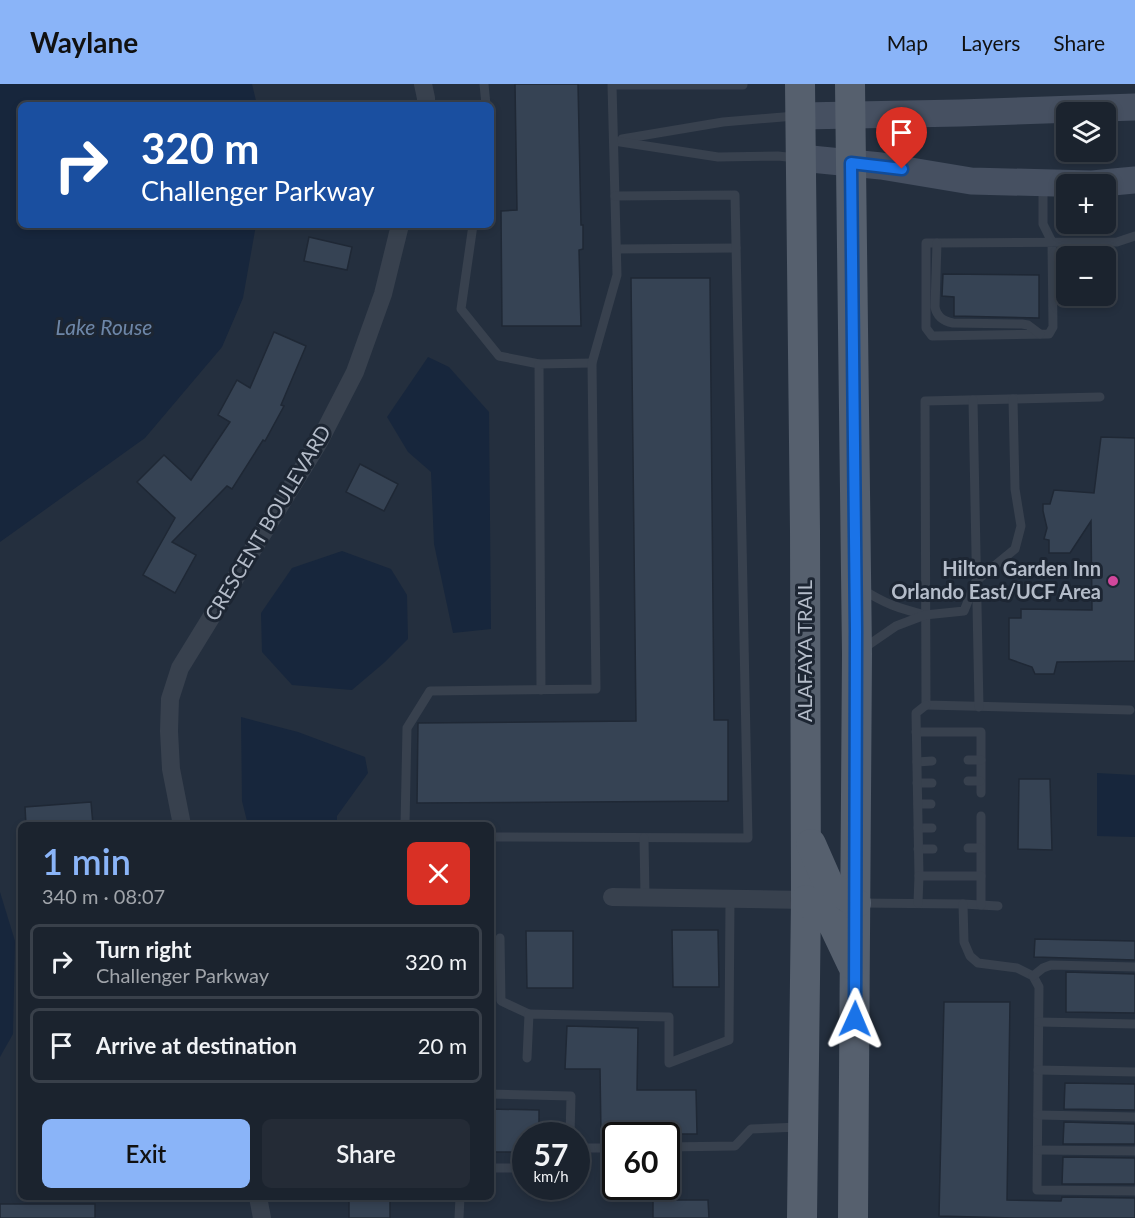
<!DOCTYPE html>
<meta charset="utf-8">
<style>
body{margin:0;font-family:Lato,sans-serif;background:#242b36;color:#f1f3f6;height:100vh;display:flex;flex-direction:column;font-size:22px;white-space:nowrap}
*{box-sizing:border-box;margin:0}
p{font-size:20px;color:#a0a4aa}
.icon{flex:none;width:33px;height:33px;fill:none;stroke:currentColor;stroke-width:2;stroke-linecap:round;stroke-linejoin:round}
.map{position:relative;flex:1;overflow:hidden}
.details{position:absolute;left:18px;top:738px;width:476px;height:378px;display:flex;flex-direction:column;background:#1b232e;border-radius:9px;box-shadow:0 3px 9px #0003,0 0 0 2px #39404a}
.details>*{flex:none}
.guide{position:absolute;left:18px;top:18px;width:476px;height:126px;border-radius:9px;box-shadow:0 3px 9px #0003,0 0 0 2px #39404a;background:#1a4fa0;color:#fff;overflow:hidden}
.tools{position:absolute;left:1056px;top:18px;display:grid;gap:12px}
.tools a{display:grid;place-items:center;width:60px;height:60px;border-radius:9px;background:#1b232e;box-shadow:0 3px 9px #0003,0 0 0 2px #39404a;font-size:30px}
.speed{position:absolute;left:512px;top:1038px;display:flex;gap:12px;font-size:30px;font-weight:700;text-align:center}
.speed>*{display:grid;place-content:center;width:78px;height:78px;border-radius:50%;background:#1b232e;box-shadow:0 3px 9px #0003,0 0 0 2px #39404a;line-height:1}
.speed small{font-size:15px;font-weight:400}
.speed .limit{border:3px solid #111;border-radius:9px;background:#fff;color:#111}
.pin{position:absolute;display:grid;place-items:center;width:51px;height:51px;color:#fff;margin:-62px -26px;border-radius:50% 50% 50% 0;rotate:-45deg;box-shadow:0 0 6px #0007}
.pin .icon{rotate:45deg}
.me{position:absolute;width:66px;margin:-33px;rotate:1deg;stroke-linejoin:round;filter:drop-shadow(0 0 4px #0008)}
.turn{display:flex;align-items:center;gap:21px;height:126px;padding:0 24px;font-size:27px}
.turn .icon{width:78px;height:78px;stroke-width:2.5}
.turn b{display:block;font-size:42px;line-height:51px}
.round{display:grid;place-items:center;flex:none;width:63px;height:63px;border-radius:9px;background:#242b36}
.headline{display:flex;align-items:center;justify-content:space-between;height:102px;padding:0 24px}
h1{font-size:36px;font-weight:600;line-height:45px;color:#8ab4f8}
.button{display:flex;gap:12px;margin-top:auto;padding:12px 24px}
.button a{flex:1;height:69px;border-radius:9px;background:#8ab4f8;color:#111;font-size:24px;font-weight:600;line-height:69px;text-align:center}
.button a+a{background:#242b36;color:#f1f3f6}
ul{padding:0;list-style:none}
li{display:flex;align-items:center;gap:18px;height:75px;margin:0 12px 9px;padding:0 12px;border:3px solid #39404a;border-radius:9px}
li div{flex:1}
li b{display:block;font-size:22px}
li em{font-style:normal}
header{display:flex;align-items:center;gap:36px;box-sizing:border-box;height:84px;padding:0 30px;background:#8ab4f8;color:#111}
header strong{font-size:28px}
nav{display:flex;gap:33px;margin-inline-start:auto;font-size:21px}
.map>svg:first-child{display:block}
.water{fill:#17263c}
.building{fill:#364354;stroke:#1f2835;stroke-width:1.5}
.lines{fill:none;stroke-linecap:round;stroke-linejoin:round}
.lane{stroke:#38414e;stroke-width:9}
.street{stroke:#38414e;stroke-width:18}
.secondary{stroke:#465061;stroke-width:27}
.primary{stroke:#56606e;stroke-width:30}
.route-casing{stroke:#114b97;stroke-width:15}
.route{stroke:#1a73e8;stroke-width:10}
.hotel-dot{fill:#d1479c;stroke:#1d2633;stroke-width:2}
.labels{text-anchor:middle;stroke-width:6;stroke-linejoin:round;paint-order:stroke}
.street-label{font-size:20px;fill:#b4bcc9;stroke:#1d2633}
.poi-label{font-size:20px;font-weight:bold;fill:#b4bcc9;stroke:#1d2633;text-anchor:end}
.water-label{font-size:21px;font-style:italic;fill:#6d86a8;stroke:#1d2633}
</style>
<header>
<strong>Waylane</strong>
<nav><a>Map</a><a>Layers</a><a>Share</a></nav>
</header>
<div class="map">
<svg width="1135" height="1134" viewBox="0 0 1135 1134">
<rect width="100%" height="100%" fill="#242f3e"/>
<g class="water">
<polygon points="0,0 252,0 257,21 21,21 21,141 256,141 243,214 222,263 145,354 0,458"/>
<polygon points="428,273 449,283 489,328 491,545 453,549 434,460 431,388 408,368 387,333"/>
<polygon points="342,467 391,485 407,511 408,555 385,578 352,606 292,601 262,568 261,529 292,484"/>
<polygon points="241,633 298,648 365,673 368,689 337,732 337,741 248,741 242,717"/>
<polygon points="1097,689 1135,691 1135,753 1097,752"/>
<polygon points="0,808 15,857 13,950 0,973"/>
</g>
<g class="building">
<polygon points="515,0 578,0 581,141 583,141 583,165 579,166 581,242 502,242 501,127 517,126"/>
<polygon points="309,153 352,163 347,186 304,177"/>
<polygon points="943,190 1039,191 1039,234 954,232 954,213 942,212"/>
<polygon points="631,194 710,194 714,636 728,636 728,717 417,719 418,639 636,637"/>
<polygon points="274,248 306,262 281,321 284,322 265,357 263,356 232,405 227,402 172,458 196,471 175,509 143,491 175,434 137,398 164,371 191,396 230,338 218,331 237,296 250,304"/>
<polygon points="1101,353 1135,354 1135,577 1057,578 1054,590 1035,590 1032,583 1009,575 1009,534 1021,534 1021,525 1092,526 1091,437 1070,469 1049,469 1049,456 1044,455 1047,444 1043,427 1043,420 1050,420 1054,406 1094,409"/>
<polygon points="360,380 398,400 384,427 346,408"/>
<polygon points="1019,695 1050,695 1052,766 1018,765"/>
<polygon points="91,718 93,741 26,741 25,723"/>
<polygon points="672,846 718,846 719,903 673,903"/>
<polygon points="526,847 573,847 573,904 527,904"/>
<polygon points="1035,855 1135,857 1135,876 1034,873"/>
<polygon points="1066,888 1135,890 1135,929 1066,928"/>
<polygon points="944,918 1010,918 1007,1116 1061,1117 1062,1113 1135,1114 1135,1134 1014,1134 939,1132"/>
<polygon points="567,942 638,944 637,1006 696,1006 697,1050 601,1050 600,985 565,985"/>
<polygon points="1065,999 1135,1000 1135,1026 1064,1025"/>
<polygon points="490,1025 539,1026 539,1052 525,1052 525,1068 490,1068"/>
<polygon points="1064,1038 1135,1040 1135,1060 1063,1060"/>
<polygon points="1063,1073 1135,1074 1135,1100 1062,1100"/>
<rect x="349" y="1113" width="41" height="21"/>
<polygon points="653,1116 708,1116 709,1134 653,1134"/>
<rect x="0" y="1120" width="95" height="14"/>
</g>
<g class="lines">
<g class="lane">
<polyline points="484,0 486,21"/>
<polyline points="622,55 723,38 795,32"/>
<polyline points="614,57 718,73 778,72 796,74"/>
<polyline points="1043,102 1043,140 1052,158 1053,243 1049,250 932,252 926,244 926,159 937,159 1117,158 1135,152"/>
<polyline points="473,141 461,225 499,272 539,280"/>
<path d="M 937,159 L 935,223 C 937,233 943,237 953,239 L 1022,240 L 1028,241 L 1040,250"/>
<polyline points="617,165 736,164"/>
<polyline points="1100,313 925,317 926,621 1130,626"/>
<polyline points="973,316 979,623"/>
<path d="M 862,505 C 885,520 898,524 925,531"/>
<polyline points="864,564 896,542 925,531 964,527 976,497 1015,465 1021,442 1015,405 1013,315"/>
<polyline points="541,606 539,280 592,279"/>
<polyline points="916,648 981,648 981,709"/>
<polyline points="968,676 981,676"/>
<polyline points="917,678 932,677"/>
<polyline points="968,697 980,697"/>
<polyline points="917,699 932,699"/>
<polyline points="918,720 931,720"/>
<polyline points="981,732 981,792"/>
<polyline points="405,741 407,644 430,607 596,605 592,279 617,191 612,1 743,1 743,0"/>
<polyline points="918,744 932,744"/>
<polyline points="490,753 748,754 735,111 615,112"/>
<polyline points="644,754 645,813"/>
<polyline points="968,764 980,764"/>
<polyline points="918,765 933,765"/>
<polyline points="919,792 916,629 926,621"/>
<polyline points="858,819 963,820 998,822"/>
<polyline points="918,819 919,792 981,792 981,821"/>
<polyline points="963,820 964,858 970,872 978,879 1017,884 1033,892 1039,903 1037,1106 1135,1107"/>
<polyline points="500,854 501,917 529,930"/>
<polyline points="1033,892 1043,884 1051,881 1135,883"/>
<polyline points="1039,938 1135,940"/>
<polyline points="527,974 529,930 669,933 669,979 729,956 730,815"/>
<polyline points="1038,986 1135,988"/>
<polyline points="490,1010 571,1012 570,1052"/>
<polyline points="1038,1031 1135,1033"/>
<polyline points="666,1063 735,1062 751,1045 800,1043"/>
<polyline points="576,1064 615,1064"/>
<polyline points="1038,1066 1135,1067"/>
<polyline points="490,1084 525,1084"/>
<polyline points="459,1134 460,1113"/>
</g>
<g class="street">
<polyline points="423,0 426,14 426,21"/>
<polyline points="182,741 171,685 169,647 170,615 180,584 319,358 355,288 383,210 400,141"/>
<polyline points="612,813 806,816"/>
<polyline points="258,1113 262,1134"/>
</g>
<g class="secondary">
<polyline points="801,32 960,29 1135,23"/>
<polyline points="801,74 881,82 971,97 1092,100 1135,96"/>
</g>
<g class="primary">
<polyline points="800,0 805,447 806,816 802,1134"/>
<polyline points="850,0 857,570 853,1134"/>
<polyline points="811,760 829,801 856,819"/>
<polyline points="806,816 833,840 852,880"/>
</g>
</g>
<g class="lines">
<defs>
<polyline id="route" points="855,935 856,547 851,79 902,85"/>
</defs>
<use href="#route" class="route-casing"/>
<use href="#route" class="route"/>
</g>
<circle class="hotel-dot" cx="1113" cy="497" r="6"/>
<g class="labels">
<g class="street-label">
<text transform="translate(268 439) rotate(-59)" y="7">CRESCENT BOULEVARD</text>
<text transform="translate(805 567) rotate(-90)" y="7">ALAFAYA TRAIL</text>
</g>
<g class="poi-label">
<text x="1101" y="492">Hilton Garden Inn<tspan x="1101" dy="23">Orlando East/UCF Area</tspan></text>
</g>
<g class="water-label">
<text x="104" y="251">Lake Rouse</text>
</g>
</g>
</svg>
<div class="tools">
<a><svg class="icon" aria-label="layers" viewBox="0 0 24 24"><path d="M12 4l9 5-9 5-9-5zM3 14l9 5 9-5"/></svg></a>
<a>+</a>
<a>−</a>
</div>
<div class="speed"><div>57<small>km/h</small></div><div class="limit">60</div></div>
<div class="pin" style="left:902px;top:85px;background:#d93025"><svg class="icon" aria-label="arrive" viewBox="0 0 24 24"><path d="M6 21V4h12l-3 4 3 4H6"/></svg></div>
<svg class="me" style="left:855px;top:935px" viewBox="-20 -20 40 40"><path d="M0-17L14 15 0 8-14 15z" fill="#1a73e8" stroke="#fff" stroke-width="4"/></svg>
<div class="guide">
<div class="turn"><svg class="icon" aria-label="right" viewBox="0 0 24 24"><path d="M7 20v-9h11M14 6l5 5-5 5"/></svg><div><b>320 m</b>Challenger Parkway</div></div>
</div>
<section class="details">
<div class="headline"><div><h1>1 min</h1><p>340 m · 08:07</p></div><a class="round" style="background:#d93025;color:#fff"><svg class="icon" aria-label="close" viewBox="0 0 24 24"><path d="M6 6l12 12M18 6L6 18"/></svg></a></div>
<ul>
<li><svg class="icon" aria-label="right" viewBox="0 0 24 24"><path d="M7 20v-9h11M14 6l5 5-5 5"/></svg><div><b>Turn right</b><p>Challenger Parkway</p></div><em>320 m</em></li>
<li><svg class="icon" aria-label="arrive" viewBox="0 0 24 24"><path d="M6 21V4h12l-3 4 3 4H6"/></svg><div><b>Arrive at destination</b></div><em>20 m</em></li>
</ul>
<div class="button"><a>Exit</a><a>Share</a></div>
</section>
</div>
